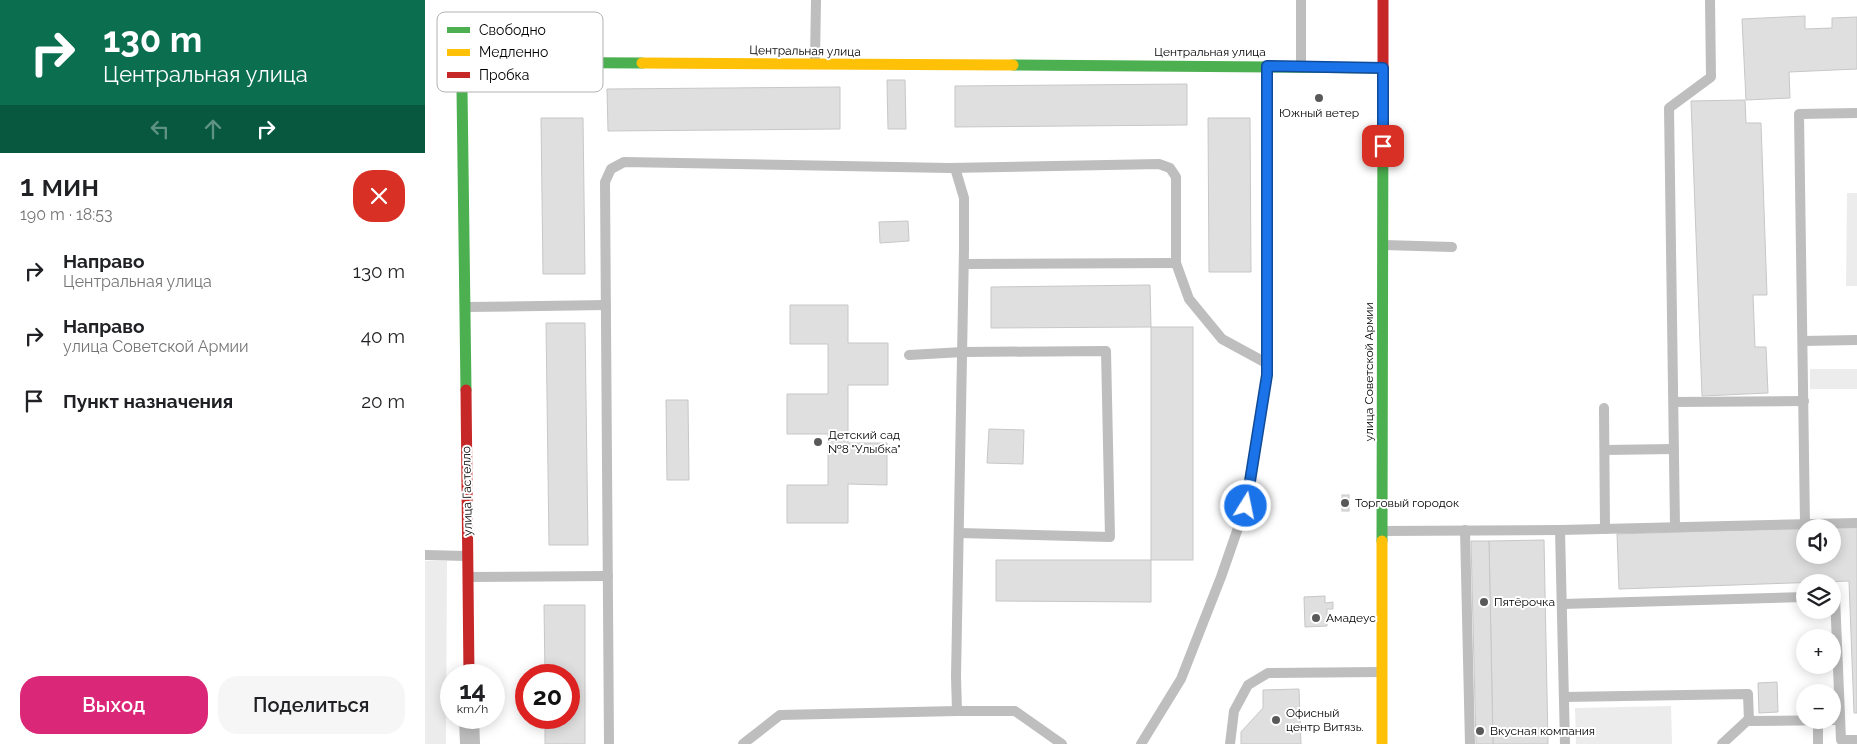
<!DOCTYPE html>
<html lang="ru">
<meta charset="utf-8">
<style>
body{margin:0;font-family:Raleway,sans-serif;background:#f6f6f6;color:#202124;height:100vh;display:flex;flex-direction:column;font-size:19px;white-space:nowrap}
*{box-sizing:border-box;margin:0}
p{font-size:16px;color:#757577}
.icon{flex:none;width:28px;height:28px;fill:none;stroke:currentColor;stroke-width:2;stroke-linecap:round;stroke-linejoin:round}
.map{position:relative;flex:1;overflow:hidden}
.details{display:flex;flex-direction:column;background:#fff;width:425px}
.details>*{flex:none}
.hud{background:#0b6e4f;color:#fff;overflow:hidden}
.fabs{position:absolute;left:1371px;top:519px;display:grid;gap:10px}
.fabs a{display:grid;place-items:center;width:45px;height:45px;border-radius:50%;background:#fff;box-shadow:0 2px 12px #0003;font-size:25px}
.speed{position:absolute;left:15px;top:664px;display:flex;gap:10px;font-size:25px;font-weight:700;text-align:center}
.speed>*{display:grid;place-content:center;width:65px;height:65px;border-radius:50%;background:#fff;box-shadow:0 2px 12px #0003;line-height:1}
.speed small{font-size:12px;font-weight:400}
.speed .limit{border:8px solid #d22;background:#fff;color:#111}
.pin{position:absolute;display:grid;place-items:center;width:42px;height:42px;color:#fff;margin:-21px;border-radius:10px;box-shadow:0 2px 8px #0006}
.me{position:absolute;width:55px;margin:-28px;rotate:10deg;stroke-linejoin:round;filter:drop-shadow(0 0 4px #0008)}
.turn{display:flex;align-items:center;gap:18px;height:105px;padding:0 20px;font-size:22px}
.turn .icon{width:65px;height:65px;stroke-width:2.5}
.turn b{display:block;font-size:35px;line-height:42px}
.lanes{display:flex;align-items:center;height:48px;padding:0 20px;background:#0003;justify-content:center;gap:25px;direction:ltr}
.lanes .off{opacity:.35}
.round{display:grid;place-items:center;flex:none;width:52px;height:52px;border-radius:20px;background:#f6f6f6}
.head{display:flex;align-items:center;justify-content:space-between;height:85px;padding:0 20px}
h1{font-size:30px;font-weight:600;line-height:38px}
.button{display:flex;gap:10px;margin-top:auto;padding:10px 20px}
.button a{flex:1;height:58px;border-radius:20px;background:#db2777;color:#fff;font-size:20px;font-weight:600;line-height:58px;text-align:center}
.button a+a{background:#f6f6f6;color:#202124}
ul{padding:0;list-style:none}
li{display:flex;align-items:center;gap:15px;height:65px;padding:0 20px}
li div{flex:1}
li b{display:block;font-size:19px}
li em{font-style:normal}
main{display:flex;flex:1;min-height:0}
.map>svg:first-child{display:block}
.green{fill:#ececec}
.building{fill:#dfdfdf;stroke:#c7c7c7}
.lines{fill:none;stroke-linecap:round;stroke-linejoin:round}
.lane{stroke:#bebebe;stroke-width:10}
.street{stroke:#bebebe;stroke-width:20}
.fast{stroke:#4caf50;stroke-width:11}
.slow{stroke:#ffc107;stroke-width:11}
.jam{stroke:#c62828;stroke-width:11}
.route-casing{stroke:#114b97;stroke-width:12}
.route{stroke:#1a73e8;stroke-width:9}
.poi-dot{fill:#595959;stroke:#fff;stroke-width:2}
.labels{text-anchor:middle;stroke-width:4;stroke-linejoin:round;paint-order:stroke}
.street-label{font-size:12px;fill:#000;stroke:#fff}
.poi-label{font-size:12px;fill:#000;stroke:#fff;text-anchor:start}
.key{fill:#fff;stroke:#b2b2b2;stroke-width:1}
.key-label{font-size:14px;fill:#000}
</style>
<main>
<section class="details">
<div class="hud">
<div class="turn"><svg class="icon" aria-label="right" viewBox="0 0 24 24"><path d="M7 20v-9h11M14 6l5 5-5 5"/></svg><div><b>130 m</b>Центральная улица</div></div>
<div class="lanes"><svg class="icon off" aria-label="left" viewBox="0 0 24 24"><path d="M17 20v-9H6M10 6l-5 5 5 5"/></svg><svg class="icon off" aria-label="ahead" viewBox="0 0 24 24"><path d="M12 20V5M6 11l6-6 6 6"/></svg><svg class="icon" aria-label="right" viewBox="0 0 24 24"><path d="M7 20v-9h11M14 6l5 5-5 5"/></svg></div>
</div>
<div class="head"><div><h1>1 мин</h1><p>190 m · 18:53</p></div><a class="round" style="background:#d93025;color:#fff"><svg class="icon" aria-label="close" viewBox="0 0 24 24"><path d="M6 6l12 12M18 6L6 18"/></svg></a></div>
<ul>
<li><svg class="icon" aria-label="right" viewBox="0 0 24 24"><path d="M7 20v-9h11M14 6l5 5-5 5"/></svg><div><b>Направо</b><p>Центральная улица</p></div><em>130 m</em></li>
<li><svg class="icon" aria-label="right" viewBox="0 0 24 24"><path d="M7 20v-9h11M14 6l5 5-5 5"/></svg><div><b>Направо</b><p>улица Советской Армии</p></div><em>40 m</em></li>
<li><svg class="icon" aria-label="arrive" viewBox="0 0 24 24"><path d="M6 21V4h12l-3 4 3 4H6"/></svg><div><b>Пункт назначения</b></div><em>20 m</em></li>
</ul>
<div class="button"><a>Выход</a><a>Поделиться</a></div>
</section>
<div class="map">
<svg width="1432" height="744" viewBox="0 0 1432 744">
<rect width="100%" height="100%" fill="#fff"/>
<g class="green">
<polygon points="1422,193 1432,193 1432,286 1421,286"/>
<rect x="1385" y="369" width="47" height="20"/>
<polygon points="0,561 22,561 21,744 0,744"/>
<polygon points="1246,706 1247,744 1151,744 1150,708"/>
</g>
<g class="building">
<polygon points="1380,16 1380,29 1407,28 1407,18 1432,17 1432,69 1364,72 1365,98 1321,100 1317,19"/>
<polygon points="462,80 480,80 481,129 463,129"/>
<polygon points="762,84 762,125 530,127 530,86"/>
<polygon points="415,87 415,129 183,131 182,89"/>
<polygon points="1320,100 1321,123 1336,123 1342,295 1328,295 1330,347 1341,347 1343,393 1277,396 1266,101"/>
<polygon points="116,118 158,118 160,274 118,274"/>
<polygon points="783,118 825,118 826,272 784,272"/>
<polygon points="483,221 484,241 455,243 454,222"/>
<polygon points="725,285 726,327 566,328 566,287"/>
<polygon points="365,305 423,305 423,343 463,343 463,385 423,385 423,443 462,443 462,485 423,484 423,523 362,523 362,485 403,485 403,434 362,434 362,394 403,394 403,344 365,344"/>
<polygon points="121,323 160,323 163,545 124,545"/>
<rect x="726" y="327" width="42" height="233"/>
<polygon points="241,400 263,400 264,480 242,480"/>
<polygon points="564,429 599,430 598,464 562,463"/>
<rect x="917" y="495" width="7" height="16"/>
<polygon points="1432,526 1432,713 1429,713 1424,581 1194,589 1192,534 1380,528 1380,555 1408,555 1408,528"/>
<polygon points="1119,540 1123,744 1068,744 1064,541"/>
<polygon points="1046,541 1064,541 1068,744 1051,744"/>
<polygon points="571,560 726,560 726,602 571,601"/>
<polygon points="900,596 900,603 908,602 908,609 902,609 902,626 880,627 879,597"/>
<polygon points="119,605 160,605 160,744 120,744 120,718 144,718 144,675 120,675"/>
<polygon points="1352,682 1353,712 1334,713 1333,683"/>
<polygon points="874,689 876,744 816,744 816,732 838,708 838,690"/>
</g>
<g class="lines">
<g class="lane">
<polyline points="390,61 391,0"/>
<polyline points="876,66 876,0"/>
<polyline points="530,168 539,198 539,249 531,677 532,711 590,711 637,744"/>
<polyline points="959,245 1027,247"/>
<polyline points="539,264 751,263"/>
<polyline points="42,307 181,305"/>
<polyline points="1378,341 1432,340"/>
<polyline points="484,355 538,352 681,351 685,537 534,533"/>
<polyline points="1249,402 1379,401"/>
<polyline points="1179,408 1180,529"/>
<polyline points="1180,450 1249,449"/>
<polyline points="1380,524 1374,114 1432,113"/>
<polyline points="1250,527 1244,108 1286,77 1285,0"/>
<polyline points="1040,530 1045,744"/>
<polyline points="1135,530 1140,744"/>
<polyline points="958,531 1135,530 1432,523"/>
<polyline points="0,555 41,556"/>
<polyline points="44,577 183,576"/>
<polyline points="1408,597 1410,596 1416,740 1432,740"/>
<polyline points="1137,604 1380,597"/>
<polyline points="1139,697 1323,694 1324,721 1414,720"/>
<polyline points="1393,720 1393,744"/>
<polyline points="184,744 180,182 186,169 199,162 524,168 734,164 745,168 751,177 751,263 764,299 797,339 843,364"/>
<polyline points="318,744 355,715 532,711"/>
<polyline points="716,744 756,679 796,577 821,505 842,375 841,68"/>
<polyline points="805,744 809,711 823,685 843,673 956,672"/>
<polyline points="1297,744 1324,719"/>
</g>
<polyline class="street" points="44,718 45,744"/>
<g class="fast">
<polyline points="588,65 958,68"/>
<polyline points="41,390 37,89 42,69 56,62 217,63"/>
<polyline points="957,541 958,91"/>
</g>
<g class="slow">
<polyline points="217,63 588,65"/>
<polyline points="957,744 957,541"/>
</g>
<g class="jam">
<polyline points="958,91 958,0"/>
<polyline points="41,390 44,675"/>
</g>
</g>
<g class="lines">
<defs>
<polyline id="route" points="821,506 842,375 842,66 958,68 958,146"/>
</defs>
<use href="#route" class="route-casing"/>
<use href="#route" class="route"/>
</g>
<g class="poi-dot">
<circle cx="894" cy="98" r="5"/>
<circle cx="393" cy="442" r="5"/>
<circle cx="920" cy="503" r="5"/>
<circle cx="1059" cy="602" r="5"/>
<circle cx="891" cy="618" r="5"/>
<circle cx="851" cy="720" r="5"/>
<circle cx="1055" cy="731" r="5"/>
</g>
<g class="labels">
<g class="street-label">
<text transform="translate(380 51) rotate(1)" y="4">Центральная улица</text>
<text x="785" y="56">Центральная улица</text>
<text transform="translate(944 372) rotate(-90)" y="4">улица Советской Армии</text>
<text transform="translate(42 491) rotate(-91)" y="4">улица Гастелло</text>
</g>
<g class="poi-label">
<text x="894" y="117" text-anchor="middle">Южный ветер</text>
<text x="403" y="439">Детский сад<tspan x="403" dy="14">№8 "Улыбка"</tspan></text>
<text x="930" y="507">Торговый городок</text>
<text x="1069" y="606">Пятёрочка</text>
<text x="901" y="622">Амадеус</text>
<text x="861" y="717">Офисный<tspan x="861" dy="14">центр Витязь.</tspan></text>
<text x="1065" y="735">Вкусная компания</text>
</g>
</g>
<rect x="12" y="12" width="166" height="80" rx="8" class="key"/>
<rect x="22" y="27" width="23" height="6" fill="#4caf50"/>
<rect x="22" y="49" width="23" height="7" fill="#ffc107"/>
<rect x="22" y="72" width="23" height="6" fill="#c62828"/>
<g class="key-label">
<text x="54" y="35">Свободно</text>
<text x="54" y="57">Медленно</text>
<text x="54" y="80">Пробка</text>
</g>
</svg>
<div class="fabs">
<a><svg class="icon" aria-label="sound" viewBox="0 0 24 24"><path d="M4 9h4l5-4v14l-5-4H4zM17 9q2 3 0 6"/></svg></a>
<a><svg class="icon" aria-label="layers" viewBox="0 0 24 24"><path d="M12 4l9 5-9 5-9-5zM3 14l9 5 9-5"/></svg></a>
<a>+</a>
<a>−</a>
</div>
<div class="speed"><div>14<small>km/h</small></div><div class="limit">20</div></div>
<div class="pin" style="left:958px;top:146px;background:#d93025"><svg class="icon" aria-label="arrive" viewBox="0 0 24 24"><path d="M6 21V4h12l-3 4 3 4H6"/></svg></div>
<svg class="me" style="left:821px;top:506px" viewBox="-20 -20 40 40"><circle r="17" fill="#1a73e8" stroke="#fff" stroke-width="3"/><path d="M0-11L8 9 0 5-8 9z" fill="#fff"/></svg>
</div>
</main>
